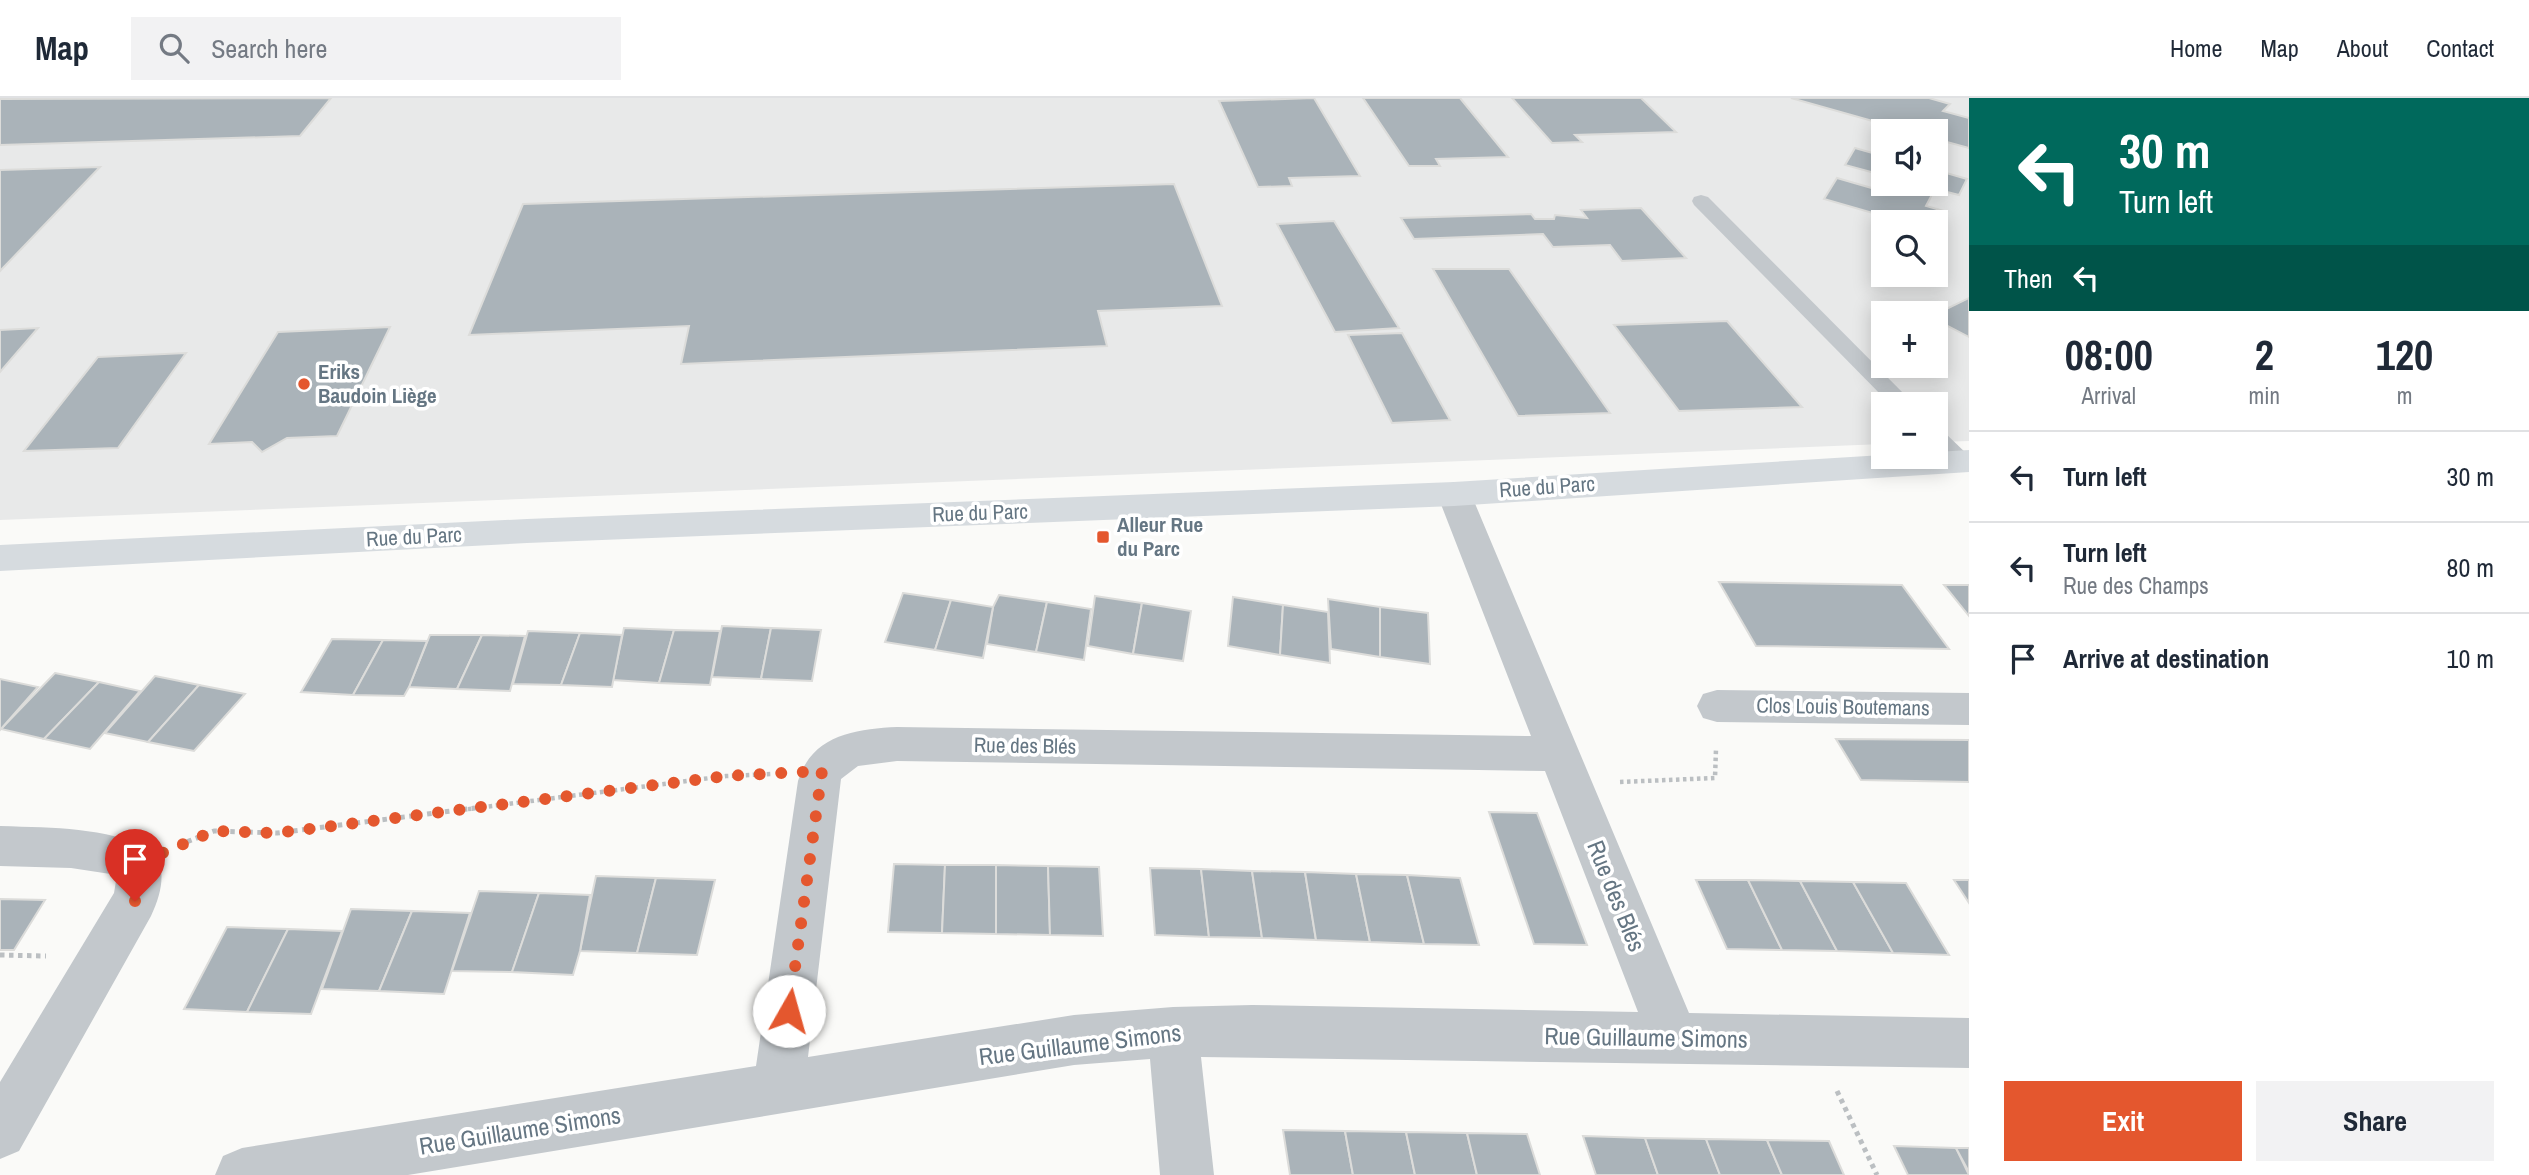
<!DOCTYPE html>
<meta charset="utf-8">
<style>
body{margin:0;font-family:"Archivo Narrow",sans-serif;background:#f2f2f3;color:#1f2937;height:100vh;display:flex;flex-direction:column;font-size:26px;white-space:nowrap}
*{box-sizing:border-box;margin:0}
p{font-size:23px;color:#747a83}
.icon{flex:none;width:38px;height:38px;fill:none;stroke:currentColor;stroke-width:2;stroke-linecap:round;stroke-linejoin:round}
.map{position:relative;flex:1;overflow:hidden}
.details{display:flex;flex-direction:column;background:#fff;width:560px}
.details>*{flex:none}
.hud{background:#00695c;color:#fff;overflow:hidden}
.fabs{position:absolute;left:1871px;top:21px;display:grid;gap:14px}
.fabs a{display:grid;place-items:center;width:77px;height:77px;border-radius:0px;background:#fff;box-shadow:0 4px 18px #0003;font-size:35px}
.pin{position:absolute;display:grid;place-items:center;width:60px;height:60px;color:#fff;margin:-72px -30px;border-radius:50% 50% 50% 0;rotate:-45deg;box-shadow:0 0 7px #0007}
.pin .icon{rotate:45deg}
.me{position:absolute;width:77px;margin:-38px;rotate:7deg;stroke-linejoin:round;filter:drop-shadow(0 0 5px #0008)}
.turn{display:flex;align-items:center;gap:24px;height:147px;padding:0 35px;font-size:32px}
.turn .icon{width:91px;height:91px;stroke-width:2.5}
.turn b{display:block;font-size:49px;line-height:60px}
.then{display:flex;align-items:center;height:66px;padding:0 35px;background:#0003;gap:14px;font-size:26px}
.eta{display:flex;justify-content:space-evenly;align-items:center;height:119px;text-align:center}
.eta b{font-size:42px;font-weight:800;line-height:49px}
.action{display:flex;gap:14px;margin-top:auto;padding:14px 35px}
.action a{flex:1;height:80px;border-radius:0px;background:#e4572e;color:#fff;font-size:28px;font-weight:800;line-height:80px;text-align:center}
.action a+a{background:#f2f2f3;color:#1f2937}
ul{padding:0;list-style:none}
li{display:flex;align-items:center;gap:21px;height:91px;padding:0 35px;border-top:2px solid #e0e1e3}
li div{flex:1}
li b{display:block;font-size:26px}
li em{font-style:normal}
header{display:flex;align-items:center;gap:42px;box-sizing:border-box;height:98px;padding:0 35px;background:#fff;border-bottom:2px solid #e0e1e3}
header strong{font-size:33px}
nav{display:flex;gap:38px;margin-inline-start:auto;font-size:24px}
.search{width:490px;height:63px;background:#f2f2f3;display:flex;align-items:center;gap:18px;box-sizing:border-box;padding:0 24px;border-radius:0px;color:#747a83;font-size:26px}
main{display:flex;flex:1;min-height:0}
.map>svg:first-child{display:block}
.built{fill:#e8e9e9;fill-rule:evenodd}
.building{fill:#aab3b9;stroke:#dcdcda;stroke-width:2}
.lines{fill:none;stroke-linecap:round;stroke-linejoin:round}
.path-far1{stroke:#bbbfc2;stroke-width:4.5;stroke-dasharray:3.5 3.5;stroke-linecap:butt}
.path{stroke:#bbbfc2;stroke-width:5;stroke-dasharray:4.5 4.5;stroke-linecap:butt}
.lane{fill:#c3c8cc;fill-rule:evenodd}
.street{fill:#c3c8cc;fill-rule:evenodd}
.secondary{fill:#d6dbdf;fill-rule:evenodd}
.route{stroke:#e4572e;stroke-width:12;stroke-dasharray:0 21.6}
.poi-dot{fill:#e4572e;stroke:#fff;stroke-width:2.5}
.labels{text-anchor:middle;stroke-width:7;stroke-linejoin:round;paint-order:stroke}
.poi-label{font-size:21px;font-weight:bold;fill:#657683;stroke:#fff;text-anchor:start}
.street-label{font-size:21px;fill:#657683;stroke:#fff}
.near-street-label{font-size:24px;fill:#657683;stroke:#fff}
</style>
<header>
<strong>Map</strong>
<div class="search"><svg class="icon" aria-label="search" viewBox="0 0 24 24"><circle cx="10" cy="10" r="6"/><path d="M15 15l6 6"/></svg>Search here</div>
<nav><a>Home</a><a>Map</a><a>About</a><a>Contact</a></nav>
</header>
<main>
<div class="map">
<svg width="1969" height="1077" viewBox="0 0 1969 1077">
<rect width="100%" height="100%" fill="#fafaf8"/>
<path class="built" d="M 0,0 L 1969,0 L 1969,343 L 1936,344 L 1936,306 L 1883,306 L 1883,346 L 0,422 ZM 1883,33 L 1936,33 L 1936,86 L 1883,86 ZM 1883,124 L 1936,124 L 1936,177 L 1883,177 ZM 1883,215 L 1936,215 L 1936,268 L 1883,268 Z"/>
<g class="building">
<polygon points="331,0 300,38 0,47 0,1"/>
<polygon points="1314,0 1360,78 1289,80 1292,88 1258,89 1219,3"/>
<polygon points="1363,0 1460,0 1508,59 1436,61 1440,68 1409,68"/>
<polygon points="1512,0 1641,0 1676,34 1575,37 1582,44 1552,45"/>
<polygon points="1791,0 1929,0 1950,6 1943,13 1969,20 1969,50 1936,41 1936,33 1908,33"/>
<polygon points="1855,50 1883,58 1883,86 1936,86 1936,72 1967,81 1959,97 1935,91 1926,108 1947,114 1937,134 1936,124 1904,124 1824,101 1837,80 1875,91 1882,77 1845,67"/>
<polygon points="100,69 0,173 0,72"/>
<polygon points="1174,86 1222,208 1098,213 1107,248 681,266 689,228 469,237 523,106"/>
<polygon points="1641,110 1686,160 1622,163 1610,147 1553,149 1543,136 1414,141 1401,120 1531,116 1535,121 1554,121 1555,117 1587,120 1581,112"/>
<polygon points="1334,123 1399,230 1335,234 1277,126"/>
<polygon points="1433,171 1509,171 1610,315 1518,318"/>
<polygon points="1969,200 1969,239 1936,222 1936,216"/>
<polygon points="1727,223 1802,309 1679,313 1614,227"/>
<polygon points="390,229 337,338 287,340 262,354 252,344 209,346 278,234"/>
<polygon points="38,230 0,274 0,232"/>
<polygon points="1402,235 1450,322 1392,325 1348,237"/>
<polygon points="186,255 118,350 24,353 98,259"/>
<polygon points="1719,484 1902,487 1949,551 1756,548"/>
<polygon points="1944,487 1969,487 1969,518"/>
<polygon points="903,495 951,502 935,552 885,544"/>
<polygon points="999,497 1047,504 1036,554 987,546 993,509"/>
<polygon points="1095,498 1142,505 1133,556 1088,548"/>
<polygon points="1233,499 1283,507 1280,557 1228,548"/>
<polygon points="1328,501 1380,509 1380,559 1331,551"/>
<polygon points="951,502 993,509 983,560 935,552"/>
<polygon points="1047,504 1091,511 1084,562 1036,554"/>
<polygon points="1142,505 1191,513 1183,563 1133,556"/>
<polygon points="1283,507 1328,514 1330,565 1280,557"/>
<polygon points="1380,509 1428,515 1430,566 1380,559"/>
<polygon points="722,528 771,530 761,581 712,579"/>
<polygon points="624,530 674,532 659,585 613,582"/>
<polygon points="771,530 821,532 812,583 761,581"/>
<polygon points="674,532 720,533 710,587 659,585"/>
<polygon points="528,533 580,535 561,587 513,586"/>
<polygon points="580,535 622,537 612,589 561,587"/>
<polygon points="430,537 482,537 457,591 409,589"/>
<polygon points="482,537 525,538 510,593 457,591"/>
<polygon points="332,541 383,542 353,597 301,594"/>
<polygon points="383,542 427,543 409,589 404,598 353,597"/>
<polygon points="55,575 99,584 44,641 1,631"/>
<polygon points="155,578 199,587 148,644 105,635"/>
<polygon points="0,581 38,589 0,632"/>
<polygon points="99,584 140,593 90,651 44,641"/>
<polygon points="199,587 245,596 194,653 148,644"/>
<polygon points="1836,641 1969,642 1969,684 1861,682"/>
<polygon points="1489,714 1537,715 1587,847 1534,846"/>
<polygon points="894,766 945,767 942,835 888,834"/>
<polygon points="945,767 996,767 996,836 942,835"/>
<polygon points="996,767 1048,768 1050,837 996,836"/>
<polygon points="1048,768 1099,769 1103,838 1050,837"/>
<polygon points="1150,770 1201,771 1209,839 1155,837"/>
<polygon points="1201,771 1252,773 1262,840 1209,839"/>
<polygon points="1252,773 1305,774 1316,842 1262,840"/>
<polygon points="1305,774 1356,776 1370,844 1316,842"/>
<polygon points="1356,776 1407,777 1424,846 1370,844"/>
<polygon points="1407,777 1460,780 1479,847 1424,846"/>
<polygon points="596,778 656,780 637,855 580,853"/>
<polygon points="656,780 715,782 697,857 637,855"/>
<polygon points="1696,782 1748,782 1782,852 1727,851"/>
<polygon points="1748,782 1800,783 1837,853 1782,852"/>
<polygon points="1954,782 1969,782 1969,805"/>
<polygon points="1800,783 1853,784 1893,855 1837,853"/>
<polygon points="1853,784 1906,785 1949,857 1893,855"/>
<polygon points="479,793 539,795 512,874 452,873"/>
<polygon points="539,795 590,797 580,853 573,877 512,874"/>
<polygon points="0,801 45,802 14,852 0,852"/>
<polygon points="351,811 412,813 379,893 322,891"/>
<polygon points="412,813 470,815 444,896 379,893"/>
<polygon points="227,829 288,831 247,914 184,911"/>
<polygon points="288,831 342,833 311,916 247,914"/>
<polygon points="1283,1032 1345,1033 1353,1077 1290,1077"/>
<polygon points="1345,1033 1406,1034 1415,1077 1353,1077"/>
<polygon points="1406,1034 1467,1035 1477,1077 1415,1077"/>
<polygon points="1467,1035 1527,1036 1540,1077 1477,1077"/>
<polygon points="1583,1038 1645,1040 1658,1077 1596,1077"/>
<polygon points="1645,1040 1706,1041 1720,1077 1658,1077"/>
<polygon points="1706,1041 1767,1042 1782,1077 1720,1077"/>
<polygon points="1767,1042 1829,1043 1844,1077 1782,1077"/>
<polygon points="1894,1048 1956,1050 1969,1077 1908,1077"/>
<polygon points="1956,1050 1969,1050 1969,1074"/>
</g>
<g class="lines">
<g class="path-far1">
<polyline points="1620,684 1715,680 1716,651"/>
<polyline points="461,712 726,678 773,676"/>
</g>
<g class="path">
<polyline points="179,747 214,733 277,735 475,710"/>
<polyline points="0,857 46,858"/>
<polyline points="1837,993 1877,1077"/>
</g>
<g class="lane">
<polygon points="1701,97 1708,99 1914,306 1890,306 1694,107 1692,103 1694,99"/>
<path d="M 1936,331 L 1944,334 L 1969,358 L 1969,370 C 1952,374 1946,364 1936,353 Z"/>
</g>
<g class="street">
<path d="M 1454,384 L 1466,388 L 1471,396 L 1689,915 L 1969,920 L 1969,970 L 1201,959 L 1214,1077 L 1160,1077 L 1150,961 L 1074,967 L 408,1077 L 215,1077 L 223,1058 L 242,1050 L 756,968 L 798,683 C 812,637 855,631 897,629 L 1531,638 L 1437,396 L 1442,388 ZM 897,663 L 1545,673 L 1638,914 L 1252,907 L 1173,909 L 1074,917 L 808,959 L 841,681 L 858,668 Z"/>
<polygon points="1717,592 1969,595 1969,627 1717,624 1703,620 1697,608 1703,596"/>
<path d="M 0,728 C 59,730 99,729 155,751 C 166,775 162,794 151,818 L 19,1053 L 0,1061 L 0,984 L 114,795 L 117,777 L 71,770 L 0,768 Z"/>
</g>
<polygon class="secondary" points="1969,352 1969,374 1454,408 527,445 0,473 0,447 527,421 1454,384 1883,357 1936,359 1936,354"/>
</g>
<g class="lines">
<polyline class="route" points="135,803 140,785 139,765 214,733 277,735 726,678 822,673 789,913"/>
</g>
<g class="poi-dot">
<circle cx="304" cy="286" r="7"/>
<rect x="1096" y="432" width="14" height="14" rx="3.5"/>
</g>
<g class="labels">
<g class="poi-label">
<text x="318" y="281">Eriks<tspan x="318" dy="24">Baudoin Liège</tspan></text>
<text x="1117" y="434">Alleur Rue<tspan x="1117" dy="24">du Parc</tspan></text>
</g>
<g class="street-label">
<text transform="translate(1547 389) rotate(-4)" y="7">Rue du Parc</text>
<text transform="translate(980 415) rotate(-2)" y="7">Rue du Parc</text>
<text transform="translate(414 439) rotate(-3)" y="7">Rue du Parc</text>
<text transform="translate(1843 609) rotate(1)" y="7">Clos Louis Boutemans</text>
<text transform="translate(1025 648) rotate(1)" y="7">Rue des Blés</text>
</g>
<g class="near-street-label">
<text transform="translate(1616 798) rotate(68)" y="8">Rue des Blés</text>
<text transform="translate(1646 940) rotate(1)" y="8">Rue Guillaume Simons</text>
<text transform="translate(1080 947) rotate(-7)" y="8">Rue Guillaume Simons</text>
<text transform="translate(520 1033) rotate(-9)" y="8">Rue Guillaume Simons</text>
</g>
</g>
</svg>
<div class="fabs">
<a><svg class="icon" aria-label="sound" viewBox="0 0 24 24"><path d="M4 9h4l5-4v14l-5-4H4zM17 9q2 3 0 6"/></svg></a>
<a><svg class="icon" aria-label="search" viewBox="0 0 24 24"><circle cx="10" cy="10" r="6"/><path d="M15 15l6 6"/></svg></a>
<a>+</a>
<a>−</a>
</div>
<div class="pin" style="left:135px;top:803px;background:#d93025"><svg class="icon" aria-label="arrive" viewBox="0 0 24 24"><path d="M6 21V4h12l-3 4 3 4H6"/></svg></div>
<svg class="me" style="left:789px;top:913px" viewBox="-20 -20 40 40"><circle r="19" fill="#fff"/><path d="M0-13L10 11 0 6-10 11z" fill="#e4572e"/></svg>
</div>
<section class="details">
<div class="hud">
<div class="turn"><svg class="icon" aria-label="left" viewBox="0 0 24 24"><path d="M17 20v-9H6M10 6l-5 5 5 5"/></svg><div><b>30 m</b>Turn left</div></div>
<div class="then">Then<svg class="icon" aria-label="left" viewBox="0 0 24 24"><path d="M17 20v-9H6M10 6l-5 5 5 5"/></svg></div>
</div>
<div class="eta">
<div><b>08:00</b><p>Arrival</p></div>
<div><b>2</b><p>min</p></div>
<div><b>120</b><p>m</p></div>
</div>
<ul>
<li><svg class="icon" aria-label="left" viewBox="0 0 24 24"><path d="M17 20v-9H6M10 6l-5 5 5 5"/></svg><div><b>Turn left</b></div><em>30 m</em></li>
<li><svg class="icon" aria-label="left" viewBox="0 0 24 24"><path d="M17 20v-9H6M10 6l-5 5 5 5"/></svg><div><b>Turn left</b><p>Rue des Champs</p></div><em>80 m</em></li>
<li><svg class="icon" aria-label="arrive" viewBox="0 0 24 24"><path d="M6 21V4h12l-3 4 3 4H6"/></svg><div><b>Arrive at destination</b></div><em>10 m</em></li>
</ul>
<div class="action"><a>Exit</a><a>Share</a></div>
</section>
</main>
